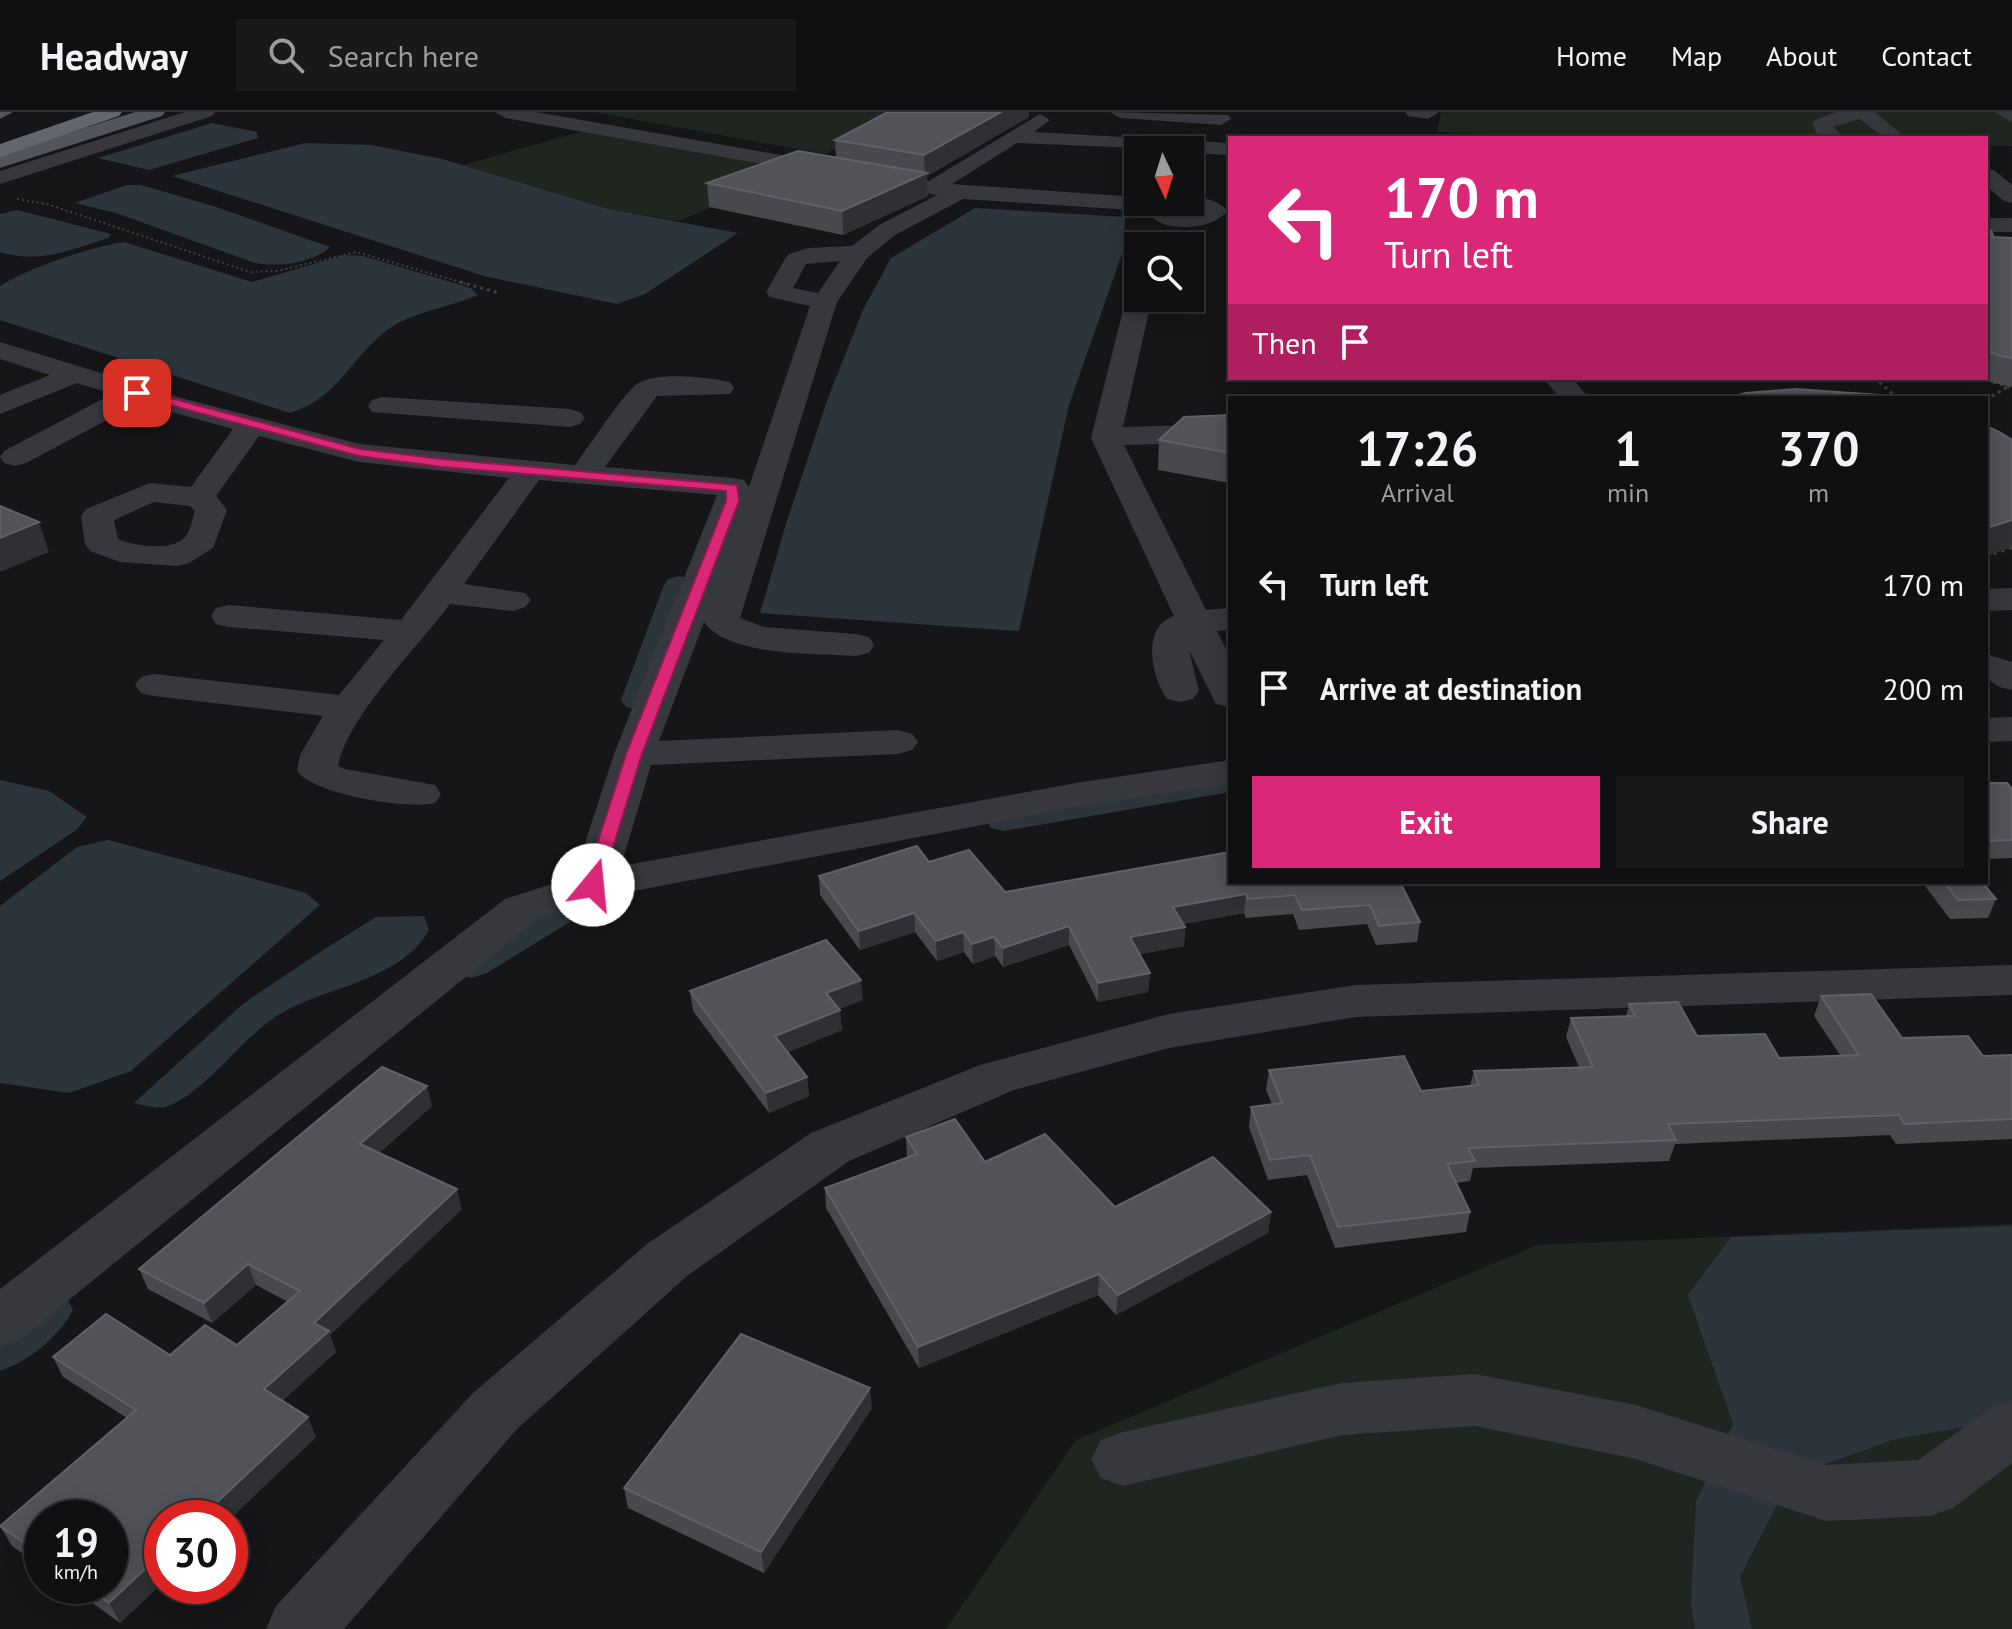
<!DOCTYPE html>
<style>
body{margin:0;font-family:"PT Sans",sans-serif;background:#19191b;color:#f1f3f6;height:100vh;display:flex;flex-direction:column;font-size:30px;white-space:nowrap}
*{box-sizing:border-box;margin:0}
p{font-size:26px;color:#9c9d9f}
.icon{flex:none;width:44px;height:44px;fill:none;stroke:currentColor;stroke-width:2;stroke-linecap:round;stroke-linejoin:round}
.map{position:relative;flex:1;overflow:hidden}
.side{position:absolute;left:1228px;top:284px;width:760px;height:488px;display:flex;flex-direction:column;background:#101012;border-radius:0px;box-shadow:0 4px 20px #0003,0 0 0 2px #303032}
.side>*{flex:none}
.guide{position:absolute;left:1228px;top:24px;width:760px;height:244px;border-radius:0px;box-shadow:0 4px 20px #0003,0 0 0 2px #303032;background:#db2777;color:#fff;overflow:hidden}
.needle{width:52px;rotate:176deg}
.controls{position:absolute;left:1124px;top:24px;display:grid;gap:16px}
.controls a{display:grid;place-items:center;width:80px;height:80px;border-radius:0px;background:#101012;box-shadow:0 4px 20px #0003,0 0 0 2px #303032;font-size:40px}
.speed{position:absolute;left:24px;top:1388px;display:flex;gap:16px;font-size:40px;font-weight:700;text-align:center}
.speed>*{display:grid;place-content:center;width:104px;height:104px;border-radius:50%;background:#101012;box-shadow:0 4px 20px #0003,0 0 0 2px #303032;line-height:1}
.speed small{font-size:20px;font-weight:400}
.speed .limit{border:12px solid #d22;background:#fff;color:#111}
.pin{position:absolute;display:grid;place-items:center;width:68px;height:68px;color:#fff;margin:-34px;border-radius:16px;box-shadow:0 4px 12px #0006}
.me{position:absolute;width:88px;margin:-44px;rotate:17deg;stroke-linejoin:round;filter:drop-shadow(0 0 6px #0008)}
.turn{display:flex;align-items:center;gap:28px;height:168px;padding:0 24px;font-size:36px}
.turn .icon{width:104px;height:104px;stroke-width:2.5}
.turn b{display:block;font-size:56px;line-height:68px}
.then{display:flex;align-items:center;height:76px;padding:0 24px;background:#0003;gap:16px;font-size:30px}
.eta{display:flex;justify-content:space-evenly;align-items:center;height:136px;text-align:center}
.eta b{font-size:48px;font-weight:600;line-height:56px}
.action{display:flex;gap:16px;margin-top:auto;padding:16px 24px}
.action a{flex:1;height:92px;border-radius:0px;background:#db2777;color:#fff;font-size:32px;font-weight:600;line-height:92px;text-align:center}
.action a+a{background:#19191b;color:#f1f3f6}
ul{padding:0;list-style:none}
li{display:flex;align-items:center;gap:24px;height:104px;padding:0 24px}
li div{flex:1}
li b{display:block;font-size:30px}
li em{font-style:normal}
header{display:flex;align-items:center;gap:48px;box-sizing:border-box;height:112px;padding:0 40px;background:#101012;border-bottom:2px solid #303032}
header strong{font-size:38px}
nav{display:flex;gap:44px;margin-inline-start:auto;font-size:28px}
.search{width:560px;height:72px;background:#19191b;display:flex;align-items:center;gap:20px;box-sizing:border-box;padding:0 28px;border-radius:0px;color:#9c9d9f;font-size:30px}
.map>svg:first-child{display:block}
.green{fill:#1e261f}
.water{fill:#2c353c}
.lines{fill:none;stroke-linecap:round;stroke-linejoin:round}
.canal{fill:#2c353c;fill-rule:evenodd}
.path-far2{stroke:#3d3f44;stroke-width:2;stroke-dasharray:2 3;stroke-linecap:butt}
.path-far1{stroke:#3d3f44;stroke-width:3;stroke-dasharray:3 4;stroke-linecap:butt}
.path{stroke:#3d3f44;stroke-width:4;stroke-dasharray:3 5;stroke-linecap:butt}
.minor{fill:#37383d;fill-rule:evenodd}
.major{fill:#53555c;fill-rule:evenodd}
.highway{fill:#63666e;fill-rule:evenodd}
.wall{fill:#47494d}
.shaded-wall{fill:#2f3033}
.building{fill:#525359;stroke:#5f6168;stroke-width:2}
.route{fill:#db2777;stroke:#8e194d;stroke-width:2}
</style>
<header>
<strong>Headway</strong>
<div class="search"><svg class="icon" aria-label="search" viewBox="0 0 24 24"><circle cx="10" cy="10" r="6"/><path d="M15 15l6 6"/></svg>Search here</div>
<nav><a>Home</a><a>Map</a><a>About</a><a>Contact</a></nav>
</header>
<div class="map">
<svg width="2012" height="1517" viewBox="0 0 2012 1517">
<rect width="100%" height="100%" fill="#161618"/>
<g class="green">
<polygon points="594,0 914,0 825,42"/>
<polygon points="1441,0 2012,0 2012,34 1986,34 1986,26 1586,26 1437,20"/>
<polygon points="584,19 802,57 679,109 609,97 463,53"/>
<polygon points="2012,1112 2012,1517 946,1517 1076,1328 1537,1133"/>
</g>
<g class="water">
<polygon points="212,11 257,20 258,26 149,58 98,46"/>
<polygon points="306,31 371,33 442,47 609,97 738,121 645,182 617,192 484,164 172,64"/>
<path d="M 127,73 L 141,73 L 213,94 L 330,135 C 311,152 279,155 255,151 L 116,101 L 75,91 Z"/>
<polygon points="975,96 1125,105 1124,136 1069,293 1019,519 760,501 786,412 828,286 863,198 891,146"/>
<path d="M 17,98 L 111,122 L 108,126 C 69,138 41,152 0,140 L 0,102 Z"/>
<path d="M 124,130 L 252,170 L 344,143 L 363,144 L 471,176 L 478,183 C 446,197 410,199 382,222 C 347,252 337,286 290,301 L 0,208 L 0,174 C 26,157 93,134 124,130 Z"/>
<polygon points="0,668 49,679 87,705 76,718 0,769"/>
<polygon points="108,728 306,781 320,793 131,959 69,981 0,971 0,794 77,735"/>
<path d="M 424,804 L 429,818 C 397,874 317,873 268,910 C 241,930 196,988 165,995 C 157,997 143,993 134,991 L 244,891 L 323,838 L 376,805 Z"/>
<polygon points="2012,1114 2012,1295 1977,1313 1895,1327 1791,1365 1740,1465 1752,1517 1695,1517 1691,1492 1696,1389 1733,1312 1688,1183 1731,1125"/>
</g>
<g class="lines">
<g class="canal">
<polygon points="679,464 690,467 694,473 655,588 650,595 638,598 626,595 621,588 664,473 668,467"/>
<polygon points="1230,658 1230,680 1004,719 991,716 986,708 991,700 1004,697"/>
<polygon points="605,767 619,771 624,779 619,787 601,791 485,862 471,866 457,862 451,853 457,844 577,773"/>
<path d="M 48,1178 L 66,1184 L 73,1198 C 60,1224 28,1250 0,1259 L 0,1208 L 30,1184 Z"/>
</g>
<polyline class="path-far2" points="17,87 47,92 250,160 277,159 356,140 467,172"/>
<g class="path-far1">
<polyline points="460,170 499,181"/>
<polyline points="1874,266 1898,286"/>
<polyline points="1980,266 2012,276"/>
<polyline points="1986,288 2007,275"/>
</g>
<polyline class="path" points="1986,444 2012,435"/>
<g class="minor">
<polygon points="185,0 215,0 212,4 0,72 0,59"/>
<path d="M 495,0 L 536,0 L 929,69 L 1040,2 L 1050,8 L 1034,20 L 1230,31 L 1230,43 L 1190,41 L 1190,38 L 1017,31 L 952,72 L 1138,85 L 1138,90 L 1190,90 L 1190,85 C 1203,85 1219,88 1227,99 C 1213,119 1158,122 1148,99 L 963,87 L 895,123 L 867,146 L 837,190 L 740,506 L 764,515 L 856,522 L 869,525 L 874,533 L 869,541 L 856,544 C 817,541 728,545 704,510 L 659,629 L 898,618 L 912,622 L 918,630 L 912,638 L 898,642 L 651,653 L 621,754 L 1082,670 L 1230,648 L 1230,672 L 1082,694 L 602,785 L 537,807 L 21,1227 L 0,1234 L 0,1177 L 505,787 L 574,765 L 614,642 L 717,383 L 539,368 L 464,472 L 525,481 L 531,488 L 525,495 L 513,499 L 450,492 C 418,535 348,604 338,654 L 345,657 L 435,673 L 441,682 L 435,691 C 408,698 313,682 297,659 L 300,643 L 323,604 L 154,584 L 141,581 L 135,573 L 141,565 L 154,562 L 339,583 L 384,528 L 229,515 L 216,512 L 211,504 L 216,496 L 229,493 L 401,508 L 509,366 L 359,350 L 259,324 L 216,384 L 227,398 L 213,436 L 189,451 L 177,454 L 120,450 L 90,439 L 85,432 L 81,404 L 86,397 L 150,371 L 191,375 L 233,317 L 139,291 L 26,351 L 15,354 L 4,351 L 0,345 L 4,339 L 112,282 L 77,271 L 0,302 L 0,283 L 50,263 L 0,247 L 0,230 L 185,287 L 360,332 L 575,353 C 588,336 623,282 637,272 C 655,259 709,265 730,270 L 734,276 L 730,282 L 657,284 L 605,355 L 733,366 L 744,368 L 749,375 L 810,194 L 770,185 L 766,180 L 785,147 L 789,142 L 809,136 L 852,134 L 879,113 L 937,83 L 505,6 ZM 1173,99 L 1197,99 L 1200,100 ZM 840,149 L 818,181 L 793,176 L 806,152 ZM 154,390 L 190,394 L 195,399 C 192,406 191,418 186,424 C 174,440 134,434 118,427 L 114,408 Z"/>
<polygon points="1110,0 1228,3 1231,7 1221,13 1120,6"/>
<polygon points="1405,0 1437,0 1438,1 1428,7 1408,4"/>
<polygon points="1836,0 1875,0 1906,26 1884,26 1860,7 1833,15 1844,26 1819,25 1812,12 1815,8"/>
<polygon points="1994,0 2012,0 2012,10"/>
<polygon points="1986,57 1994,58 2012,73 2012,91 2004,89 1986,74"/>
<rect x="1986" y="106" width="26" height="14"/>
<path d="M 1138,179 L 1138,186 L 1152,186 L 1123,315 L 1230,312 L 1230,330 L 1124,333 L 1206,498 L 1230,496 L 1230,518 L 1217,519 L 1230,545 L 1230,595 L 1216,592 L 1189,538 L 1199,579 L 1193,587 L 1180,590 L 1167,587 C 1151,565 1141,515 1174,504 L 1091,326 L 1126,186 L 1130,181 Z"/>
<polygon points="1543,266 1572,266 1589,286 1560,286"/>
<polygon points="382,285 570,297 580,300 585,306 580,312 570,315 372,300 368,294 372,288"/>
<polygon points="2012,476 2012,498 1986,499 1986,477"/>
<polygon points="1986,542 2012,550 2012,578 1999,575 1986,566"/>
<polygon points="2012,605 2012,629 1986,630 1986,606"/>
<polygon points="2012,853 2012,883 1356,905 1169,936 1014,978 849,1049 687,1164 517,1317 344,1517 266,1517 276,1494 473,1281 647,1132 811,1021 980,953 1169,902 1356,873"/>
<polygon points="1475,1262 1636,1293 1826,1353 1918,1348 1990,1297 2012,1290 2012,1351 1953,1396 1930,1404 1826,1409 1636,1347 1475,1314 1342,1323 1123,1374 1101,1366 1091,1347 1101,1328 1123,1320 1342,1271"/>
</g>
<g class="major">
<polygon points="0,0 13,0 0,7"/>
<polygon points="135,0 165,0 162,4 0,56 0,43"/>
</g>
<polygon class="highway" points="93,0 122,0 119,4 0,45 0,32"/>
</g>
<g class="wall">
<polygon points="888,0 1029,0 1029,5 927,64 928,84 843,123 709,95 707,71 836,46 835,28"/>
<polygon points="1986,119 1994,125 2012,126 2012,275 1990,270 1981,266 1986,266"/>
<polygon points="1230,303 1230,371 1158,358 1159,328"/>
<polygon points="1986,671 2012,677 2012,746 1986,747"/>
<polygon points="1228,735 1400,770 1420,810 1417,830 1376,833 1367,812 1299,818 1293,802 1246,806 1244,801 1184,812 1185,815 1184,834 1140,842 1150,861 1148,880 1098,890 1069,833 1003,855 995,844 973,852 964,840 937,849 915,820 860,838 820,783 819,764 929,750 1005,780 1227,740"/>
<polygon points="1922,770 1982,770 1996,787 1988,806 1950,807"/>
<polygon points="690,879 863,888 839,897 842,918 788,940 807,965 809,984 769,1001 693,899"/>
<polygon points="1821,884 1902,926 1983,944 2012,943 2012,1027 1896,1032 1890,1023 1675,1032 1669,1049 1473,1056 1470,1069 1456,1071 1470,1100 1466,1120 1335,1136 1307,1063 1268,1068 1249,1015 1251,995 1272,992 1266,978 1269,958 1421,979 1470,974 1474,959 1579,955 1566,925 1571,906 1626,904 1629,892 1697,924 1779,946 1840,943 1814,904"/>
<polygon points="432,994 379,1041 462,1097 330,1223 336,1240 282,1289 316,1325 120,1511 69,1474 110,1474 42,1406 42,1455 12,1434 0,1414 127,1306 63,1265 53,1245 170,1243 237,1233 288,1190 256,1173 212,1211 148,1177 139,1157"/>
<polygon points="906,1025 985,1050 1115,1095 1271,1100 1268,1121 1116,1203 1098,1183 919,1256 826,1096 825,1076 907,1046"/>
<polygon points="872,1296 764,1461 628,1396 624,1376"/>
</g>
<g class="shaded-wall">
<polygon points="1001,0 1029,0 1029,5 927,64 928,84 843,123 842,99 925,62 924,43"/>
<polygon points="2012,408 2012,435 1986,444 1986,415"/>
<polygon points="39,410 49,440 0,460 0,426"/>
<polygon points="1246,782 1244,801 1172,814 1173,795"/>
<polygon points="914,801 915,820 860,838 859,819"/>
<polygon points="1069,814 1069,833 1003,855 1003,836"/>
<polygon points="1185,815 1184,834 1129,844 1130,825"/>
<polygon points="963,820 964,840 937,849 936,829"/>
<polygon points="994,825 995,844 973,852 972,832"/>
<polygon points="1150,861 1148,880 1098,890 1098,871"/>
<polygon points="861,868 863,888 828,901 826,881"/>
<polygon points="840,898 842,918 778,944 775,924"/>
<polygon points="807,965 809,984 769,1001 766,981"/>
<polygon points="427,974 432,994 366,1052 360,1032"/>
<polygon points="457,1077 462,1097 330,1223 336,1240 272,1298 264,1277 314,1211"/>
<polygon points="1271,1100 1268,1121 1116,1203 1118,1183"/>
<polygon points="248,1152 256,1173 212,1211 204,1191"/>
<polygon points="1099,1162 1098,1183 919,1256 918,1235"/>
<polygon points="870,1276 872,1296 764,1461 761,1440"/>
<polygon points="308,1305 316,1325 230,1407 200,1406"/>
<polygon points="162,1441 162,1471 120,1511 109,1491"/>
</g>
<g class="building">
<polygon points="888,0 1001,0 924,43 835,28"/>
<polygon points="798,39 927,61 842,99 707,71"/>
<polygon points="1986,119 1991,119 1994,125 2012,126 2012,246 2000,244 1986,238"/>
<polygon points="1796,277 1880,283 1891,286 1728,286 1746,281"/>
<polygon points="1230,303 1230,341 1159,328 1184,305"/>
<polygon points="1986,314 1999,320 2012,328 2012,408 1993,414 1986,415"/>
<polygon points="0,394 39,410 0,426"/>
<polygon points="1986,671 2007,671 2012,677 2012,728 1986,729"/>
<polygon points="917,734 929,750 969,738 1005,780 1230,740 1228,735 1230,734 1230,770 1400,770 1420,810 1379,814 1370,793 1302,798 1295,783 1248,787 1246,782 1173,795 1185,815 1130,825 1150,861 1098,871 1069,814 1003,836 994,825 972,832 963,820 936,829 914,801 859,819 819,764"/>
<polygon points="1944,770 1982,770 1996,787 1958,788"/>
<polygon points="826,828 861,868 826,881 840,898 775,924 807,965 766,981 690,879"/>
<polygon points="1871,882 1902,926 1968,924 1983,944 2012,943 2012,1007 1904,1012 1899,1003 1668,1012 1676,1028 1468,1036 1475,1049 1447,1052 1470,1100 1338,1115 1310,1043 1270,1048 1251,995 1282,991 1269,958 1404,944 1421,979 1479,973 1474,959 1593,955 1571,906 1635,904 1629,892 1678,890 1697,924 1765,922 1779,946 1859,943 1821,884"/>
<polygon points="382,955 427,974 360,1032 457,1077 314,1211 329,1219 264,1277 308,1305 200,1406 162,1406 162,1441 109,1491 86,1474 110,1474 110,1406 42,1406 42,1443 0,1414 136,1298 53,1245 106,1202 170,1243 205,1213 237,1233 300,1179 248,1152 204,1191 139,1157"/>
<polygon points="955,1007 985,1050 1045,1022 1115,1095 1213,1045 1271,1100 1118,1183 1099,1162 918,1235 825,1076 917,1042 906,1025"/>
<polygon points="741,1222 870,1276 761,1440 624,1376"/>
</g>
<polygon class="route" points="137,277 360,337 442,347 737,373 739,389 642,642 600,777 586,777 584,773 626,642 726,389 726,379 442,355 359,344 133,283 133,278"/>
</svg>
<div class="controls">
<a><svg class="needle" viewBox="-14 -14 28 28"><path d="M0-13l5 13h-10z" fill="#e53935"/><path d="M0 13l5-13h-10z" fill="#9c9d9f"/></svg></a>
<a><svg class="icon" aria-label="search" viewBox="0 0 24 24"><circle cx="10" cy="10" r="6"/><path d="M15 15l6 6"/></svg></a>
</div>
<div class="speed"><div>19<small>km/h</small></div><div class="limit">30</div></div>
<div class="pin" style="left:137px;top:281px;background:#d93025"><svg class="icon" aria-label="arrive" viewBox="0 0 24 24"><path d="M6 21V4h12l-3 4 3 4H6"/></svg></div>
<svg class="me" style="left:593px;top:773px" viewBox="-20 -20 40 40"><circle r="19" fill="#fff"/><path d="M0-13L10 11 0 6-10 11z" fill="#db2777"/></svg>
<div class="guide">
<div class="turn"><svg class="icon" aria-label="left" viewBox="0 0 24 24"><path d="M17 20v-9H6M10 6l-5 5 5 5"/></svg><div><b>170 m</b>Turn left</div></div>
<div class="then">Then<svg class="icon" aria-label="arrive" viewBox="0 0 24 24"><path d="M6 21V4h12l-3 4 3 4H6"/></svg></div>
</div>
<section class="side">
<div class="eta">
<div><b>17:26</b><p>Arrival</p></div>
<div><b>1</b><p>min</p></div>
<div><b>370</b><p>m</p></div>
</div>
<ul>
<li><svg class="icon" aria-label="left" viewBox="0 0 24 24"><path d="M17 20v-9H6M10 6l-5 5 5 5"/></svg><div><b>Turn left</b></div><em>170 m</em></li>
<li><svg class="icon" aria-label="arrive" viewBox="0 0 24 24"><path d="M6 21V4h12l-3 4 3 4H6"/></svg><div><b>Arrive at destination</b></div><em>200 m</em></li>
</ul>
<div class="action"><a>Exit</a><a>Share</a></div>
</section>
</div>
